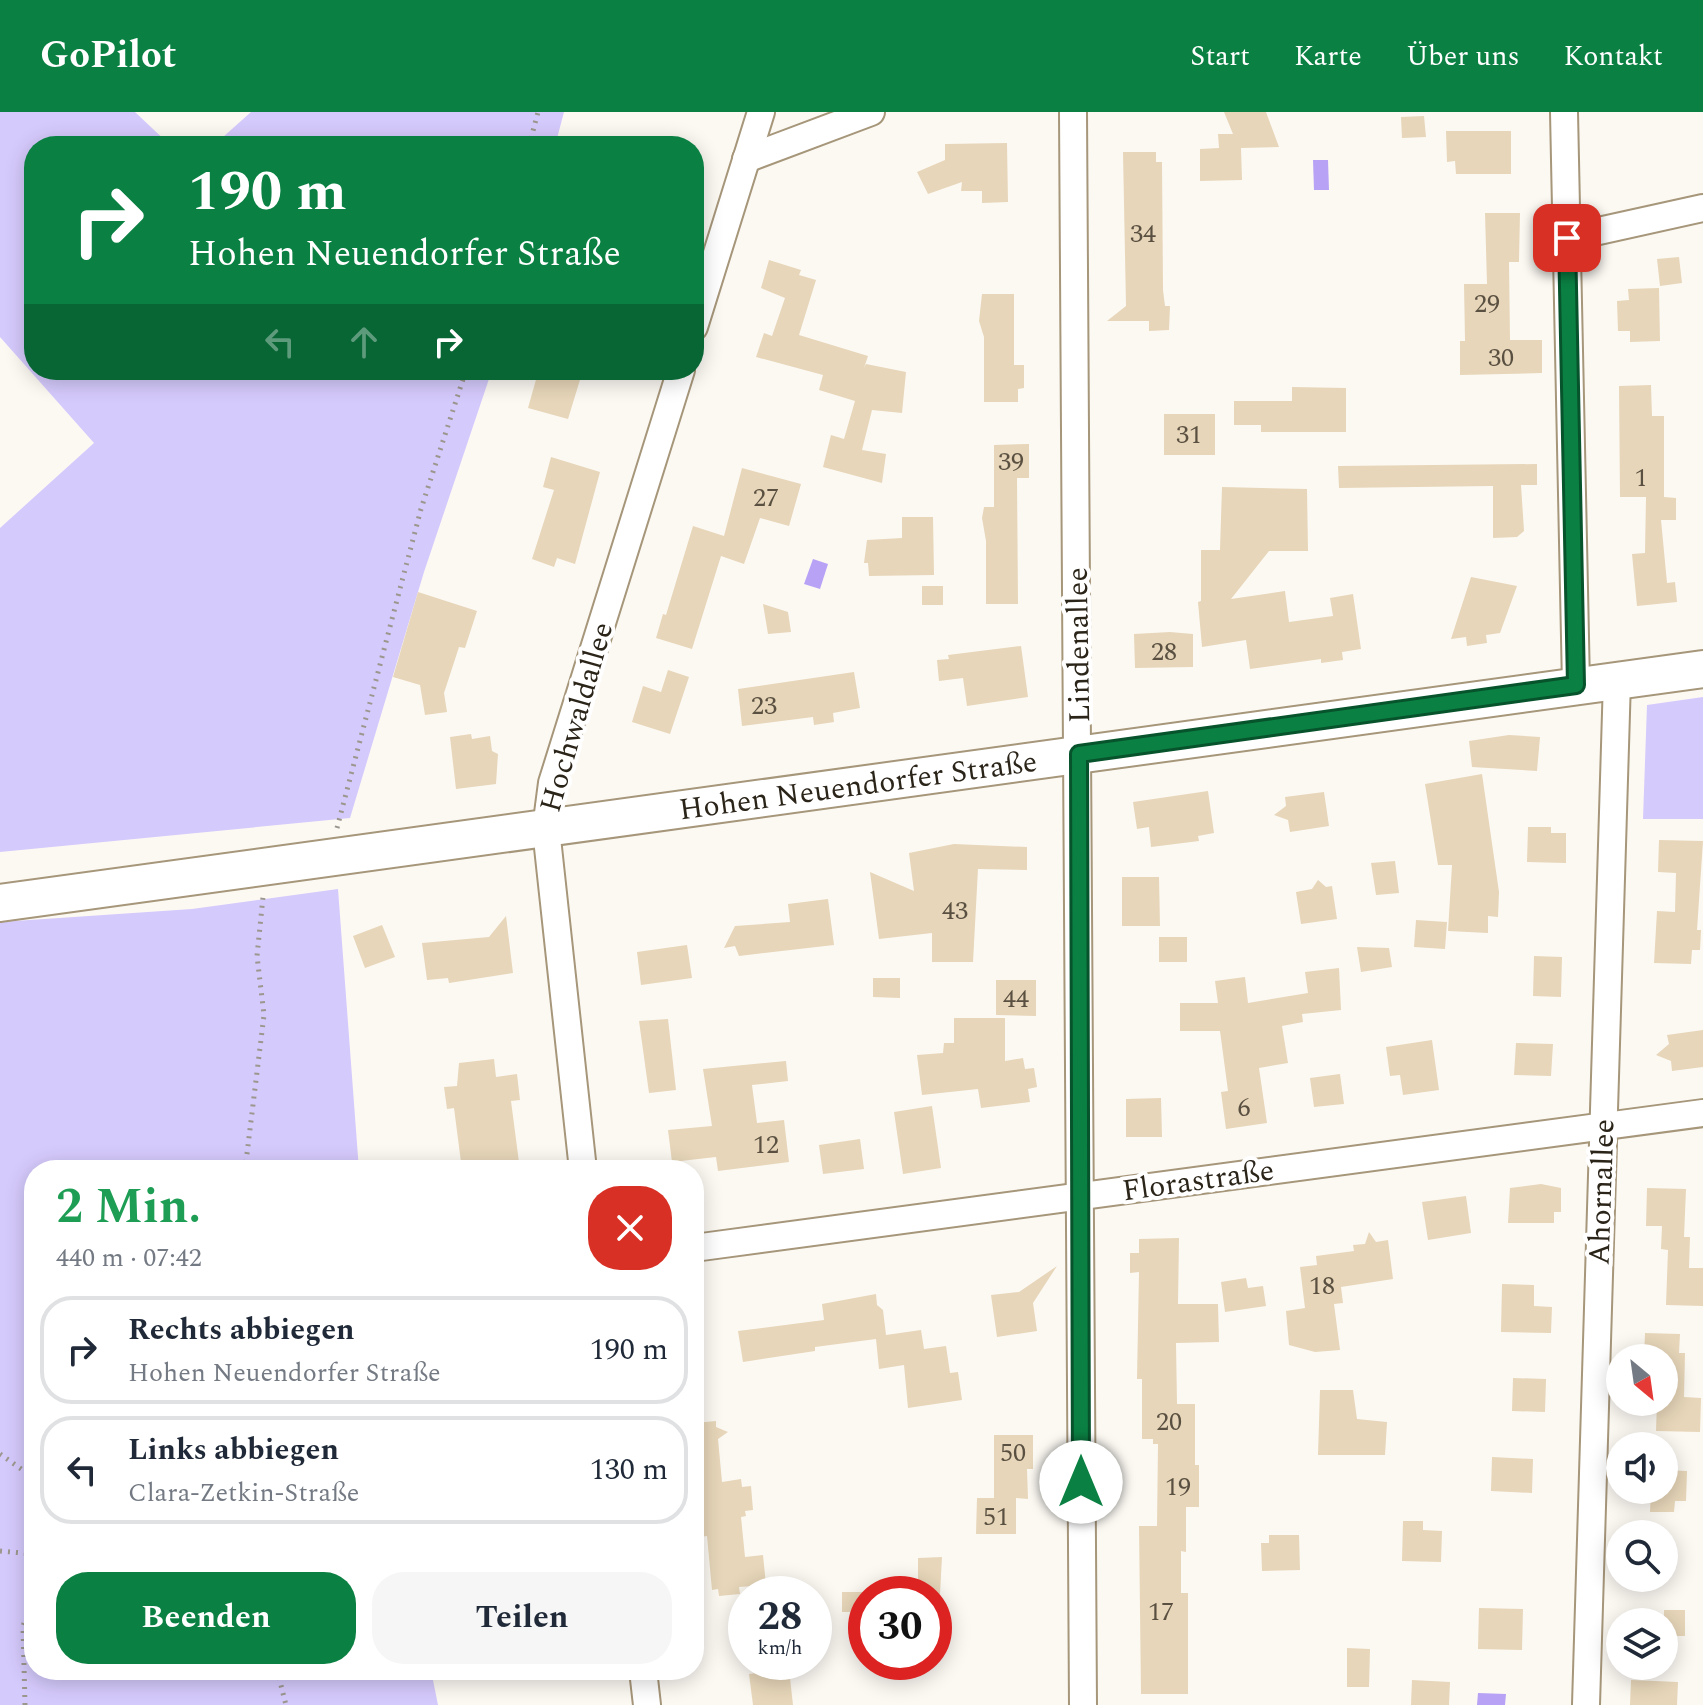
<!DOCTYPE html>
<html lang="de">
<meta charset="utf-8">
<style>
body{margin:0;font-family:Spectral,serif;background:#f6f6f7;color:#1f2937;height:100vh;display:flex;flex-direction:column;font-size:30px;white-space:nowrap}
*{box-sizing:border-box;margin:0}
p{font-size:26px;color:#747a83}
.icon{flex:none;width:44px;height:44px;fill:none;stroke:currentColor;stroke-width:2;stroke-linecap:round;stroke-linejoin:round}
.map{position:relative;flex:1;overflow:hidden}
.details{position:absolute;left:24px;top:1048px;width:680px;height:520px;display:flex;flex-direction:column;background:#fff;border-radius:32px;box-shadow:0 4px 20px #0003}
.details>*{flex:none}
.top-card{position:absolute;left:24px;top:24px;width:680px;height:244px;border-radius:32px;box-shadow:0 4px 20px #0003;background:#0b8043;color:#fff;overflow:hidden}
.needle{width:52px;rotate:151deg}
.tools{position:absolute;left:1606px;top:1232px;display:grid;gap:16px}
.tools a{display:grid;place-items:center;width:72px;height:72px;border-radius:50%;background:#fff;box-shadow:0 4px 20px #0003;font-size:40px}
.speed{position:absolute;left:728px;top:1464px;display:flex;gap:16px;font-size:40px;font-weight:700;text-align:center}
.speed>*{display:grid;place-content:center;width:104px;height:104px;border-radius:50%;background:#fff;box-shadow:0 4px 20px #0003;line-height:1}
.speed small{font-size:20px;font-weight:400}
.speed .limit{border:12px solid #d22;background:#fff;color:#111}
.pin{position:absolute;display:grid;place-items:center;width:68px;height:68px;color:#fff;margin:-34px;border-radius:16px;box-shadow:0 4px 12px #0006}
.me{position:absolute;width:88px;margin:-44px;rotate:0deg;stroke-linejoin:round;filter:drop-shadow(0 0 6px #0008)}
.turn{display:flex;align-items:center;gap:28px;height:168px;padding:0 32px;font-size:36px}
.turn .icon{width:104px;height:104px;stroke-width:2.5}
.turn b{display:block;font-size:56px;line-height:68px}
.lanes{display:flex;align-items:center;height:76px;padding:0 32px;background:#0003;justify-content:center;gap:40px;direction:ltr}
.lanes .off{opacity:.35}
.round{display:grid;place-items:center;flex:none;width:84px;height:84px;border-radius:32px;background:#f6f6f7}
.summary{display:flex;align-items:center;justify-content:space-between;height:136px;padding:0 32px}
h1{font-size:48px;font-weight:700;line-height:60px;color:#1e9e55}
.cta{display:flex;gap:16px;margin-top:auto;padding:16px 32px}
.cta a{flex:1;height:92px;border-radius:32px;background:#0b8043;color:#fff;font-size:32px;font-weight:700;line-height:92px;text-align:center}
.cta a+a{background:#f6f6f7;color:#1f2937}
ul{padding:0;list-style:none}
li{display:flex;align-items:center;gap:24px;height:108px;margin:0 16px 12px;padding:0 16px;border:4px solid #e0e1e3;border-radius:32px}
li div{flex:1}
li b{display:block;font-size:30px}
li em{font-style:normal}
header{display:flex;align-items:center;gap:48px;box-sizing:border-box;height:112px;padding:0 40px;background:#0b8043;color:#fff}
header strong{font-size:38px}
nav{display:flex;gap:44px;margin-inline-start:auto;font-size:28px}
.map>svg:first-child{display:block}
.green{fill:#d5cafc}
.water{fill:#b8a2f6}
.building{fill:#e7d6b9}
.lines{fill:none;stroke-linecap:round;stroke-linejoin:round}
.minor-casing{stroke:#a6967a;stroke-width:30}
.secondary-casing{stroke:#a6967a;stroke-width:40}
.path{stroke:#9c978e;stroke-width:5;stroke-dasharray:2 6;stroke-linecap:butt}
.minor{stroke:#fff;stroke-width:26}
.secondary{stroke:#fff;stroke-width:36}
.route-casing{stroke:#07532c;stroke-width:20}
.route{stroke:#0b8043;stroke-width:14}
.labels{text-anchor:middle;stroke-width:8;stroke-linejoin:round;paint-order:stroke}
.number-label{font-size:26px;fill:#5a5041}
.street-label{font-size:30px;fill:#2b2419;stroke:#fff}
</style>
<header>
<strong>GoPilot</strong>
<nav><a>Start</a><a>Karte</a><a>Über uns</a><a>Kontakt</a></nav>
</header>
<div class="map">
<svg width="1703" height="1593" viewBox="0 0 1703 1593">
<rect width="100%" height="100%" fill="#fcf9f3"/>
<g class="green">
<polygon points="0,0 135,0 171,34 34,34 34,258 492,258 424,460 350,706 0,740 0,416 94,331 0,225"/>
<polygon points="251,0 564,0 555,34 213,34"/>
<polygon points="1703,585 1703,707 1643,707 1647,593"/>
<polygon points="338,777 359,1058 34,1058 34,1558 431,1558 438,1593 0,1593 0,810 192,797"/>
</g>
<g class="water">
<polygon points="1313,48 1328,48 1329,78 1314,78"/>
<polygon points="813,447 828,452 820,477 804,472"/>
<polygon points="1478,1581 1506,1582 1505,1593 1477,1593"/>
</g>
<g class="building">
<polygon points="1224,0 1266,0 1279,35 1241,36 1242,68 1200,69 1200,37 1219,36 1218,22 1233,22"/>
<polygon points="1424,4 1426,25 1402,26 1401,5"/>
<polygon points="1446,19 1511,19 1511,62 1456,62 1455,49 1447,50"/>
<polygon points="1007,31 1008,90 982,91 982,79 961,79 962,70 928,82 917,60 945,48 945,32"/>
<polygon points="1123,40 1156,40 1156,50 1162,50 1163,178 1165,194 1170,194 1169,218 1149,219 1149,209 1107,209 1126,194"/>
<polygon points="1485,101 1520,101 1519,150 1509,150 1510,228 1542,228 1542,261 1460,263 1460,229 1465,229 1464,172 1487,172"/>
<polygon points="1679,145 1682,171 1660,174 1657,147"/>
<polygon points="769,148 801,158 799,163 816,168 799,223 868,244 864,256 866,252 906,260 902,301 872,298 862,338 886,342 882,371 823,355 831,323 844,327 855,289 819,278 823,263 756,245 764,221 772,224 785,186 761,176"/>
<polygon points="1659,176 1660,229 1630,230 1630,219 1618,219 1617,189 1629,188 1628,177"/>
<polygon points="982,182 1014,182 1014,253 1024,253 1024,276 1018,277 1018,290 984,290 984,225 979,209"/>
<polygon points="546,258 583,258 568,307 528,296 537,264 544,266"/>
<polygon points="1651,273 1652,304 1664,304 1664,385 1676,386 1676,408 1661,408 1667,471 1675,470 1677,490 1637,494 1632,442 1645,441 1646,385 1620,385 1619,274"/>
<polygon points="1292,275 1346,276 1346,320 1261,320 1261,313 1234,313 1234,289 1292,289"/>
<rect x="1164" y="302" width="51" height="41"/>
<polygon points="1029,332 1029,366 1017,366 1018,492 986,492 986,429 982,406 984,395 994,395 994,333"/>
<polygon points="551,345 600,360 575,452 557,446 554,455 532,447 554,378 543,375"/>
<polygon points="1537,352 1537,373 1521,373 1524,419 1517,425 1493,426 1493,374 1339,376 1338,354"/>
<polygon points="742,356 801,372 789,414 760,406 744,452 721,444 692,537 656,526 663,502 666,503 693,414 724,424"/>
<polygon points="1222,375 1307,377 1308,439 1269,439 1231,487 1285,479 1289,510 1333,504 1330,486 1353,482 1361,537 1342,540 1343,548 1321,551 1321,547 1250,557 1246,528 1202,535 1198,490 1201,489 1201,438 1220,438"/>
<polygon points="902,405 933,405 934,463 869,464 868,451 864,451 867,428 902,426"/>
<polygon points="1471,465 1517,474 1500,521 1486,523 1487,531 1467,534 1466,525 1451,527"/>
<rect x="922" y="474" width="21" height="19"/>
<polygon points="418,480 477,499 465,536 459,535 444,581 447,600 425,603 420,573 393,565"/>
<polygon points="763,492 788,500 791,520 768,522"/>
<polygon points="1170,520 1193,522 1193,555 1135,556 1134,522"/>
<polygon points="1021,534 1028,585 967,594 963,566 939,569 937,548 949,547 948,543"/>
<polygon points="668,558 689,565 670,622 632,610 643,574 661,580"/>
<polygon points="854,560 860,596 833,601 834,610 814,613 813,605 742,614 738,577"/>
<polygon points="471,622 472,627 490,624 492,639 498,642 496,672 456,677 450,625"/>
<polygon points="1509,623 1540,625 1537,659 1472,655 1469,629"/>
<polygon points="1482,662 1499,780 1498,805 1488,804 1488,821 1448,819 1452,753 1438,753 1425,672"/>
<polygon points="1208,679 1214,721 1198,724 1199,729 1151,735 1149,715 1137,717 1133,690"/>
<polygon points="1324,680 1329,714 1290,720 1288,708 1274,703 1286,694 1285,685"/>
<polygon points="1528,715 1551,715 1551,721 1566,721 1566,751 1527,750"/>
<polygon points="1659,728 1703,729 1697,818 1701,818 1700,838 1692,838 1691,852 1654,851 1657,799 1675,800 1676,761 1658,760"/>
<polygon points="954,732 1027,735 1027,758 978,757 973,850 932,850 932,821 879,827 870,760 914,779 909,741"/>
<polygon points="1395,749 1399,781 1376,783 1371,751"/>
<polygon points="1122,765 1159,765 1160,814 1122,814"/>
<polygon points="1318,768 1326,775 1332,774 1337,807 1301,812 1296,780 1312,777"/>
<polygon points="828,787 834,833 739,844 735,834 724,836 735,814 790,810 788,792"/>
<polygon points="506,804 513,861 449,871 448,866 427,868 422,831 489,825"/>
<polygon points="1416,808 1447,810 1445,837 1414,835"/>
<polygon points="382,813 395,845 365,856 353,824"/>
<rect x="1159" y="825" width="28" height="25"/>
<polygon points="687,833 692,866 641,873 637,840"/>
<polygon points="1357,835 1389,836 1392,855 1361,860"/>
<polygon points="1534,844 1562,845 1561,885 1533,884"/>
<polygon points="1339,856 1341,898 1302,902 1303,910 1282,914 1288,951 1259,956 1267,1011 1226,1017 1221,980 1228,979 1220,919 1180,919 1180,891 1218,891 1215,869 1245,865 1248,891 1308,881 1305,860"/>
<polygon points="873,866 900,866 900,886 873,885"/>
<polygon points="996,868 1036,868 1036,904 996,903"/>
<polygon points="954,906 1005,906 1005,949 1023,946 1025,957 1034,956 1037,975 1028,977 1030,990 981,996 978,977 922,983 917,943 943,941 944,931 954,931"/>
<polygon points="668,907 676,978 649,981 639,909"/>
<polygon points="1703,918 1703,955 1672,959 1671,949 1656,943 1669,932 1667,923"/>
<polygon points="1432,928 1439,978 1403,983 1400,963 1390,964 1386,935"/>
<polygon points="1516,931 1553,932 1551,964 1514,963"/>
<polygon points="494,947 496,965 517,962 520,988 511,989 520,1058 462,1058 454,996 447,997 444,975 457,974 459,951"/>
<polygon points="786,949 788,969 752,973 757,1011 784,1008 789,1050 718,1059 716,1045 672,1050 668,1018 712,1014 703,957"/>
<polygon points="1340,962 1344,992 1314,995 1310,966"/>
<polygon points="1161,986 1162,1025 1126,1025 1126,987"/>
<polygon points="932,994 941,1056 903,1062 894,1000"/>
<polygon points="860,1027 864,1057 823,1062 819,1033"/>
<polygon points="1541,1072 1561,1076 1561,1100 1554,1100 1554,1111 1508,1111 1510,1076"/>
<polygon points="1647,1076 1686,1077 1684,1125 1690,1125 1689,1156 1703,1156 1703,1194 1666,1193 1668,1138 1661,1137 1662,1114 1646,1114"/>
<polygon points="1466,1084 1471,1121 1428,1128 1422,1090"/>
<polygon points="1369,1120 1376,1130 1388,1128 1393,1167 1341,1175 1343,1191 1334,1192 1340,1238 1315,1240 1289,1233 1286,1199 1305,1196 1300,1155 1317,1153 1316,1144 1354,1139 1353,1133 1365,1132"/>
<polygon points="1179,1126 1178,1192 1218,1192 1219,1230 1176,1231 1177,1292 1195,1292 1195,1353 1199,1353 1199,1395 1186,1395 1186,1440 1181,1439 1181,1481 1188,1481 1188,1582 1141,1582 1139,1414 1157,1414 1158,1332 1153,1332 1153,1327 1142,1327 1142,1267 1137,1267 1139,1160 1130,1161 1130,1141 1139,1141 1139,1127"/>
<polygon points="1057,1154 1033,1191 1037,1219 997,1225 991,1183 1019,1180"/>
<polygon points="1246,1166 1248,1176 1263,1174 1266,1194 1225,1200 1221,1170"/>
<polygon points="1502,1172 1534,1173 1534,1194 1552,1195 1551,1221 1501,1220"/>
<polygon points="876,1182 877,1193 883,1198 886,1223 921,1218 924,1237 946,1234 950,1261 958,1260 962,1288 908,1296 904,1253 879,1257 876,1227 815,1235 815,1239 743,1250 738,1219 824,1208 822,1192"/>
<polygon points="1645,1221 1680,1222 1679,1241 1685,1241 1684,1285 1701,1286 1700,1320 1656,1319 1657,1290 1664,1290 1664,1246 1644,1246"/>
<polygon points="1513,1266 1546,1267 1545,1300 1512,1299"/>
<polygon points="1320,1278 1353,1278 1357,1307 1387,1310 1385,1343 1318,1343"/>
<polygon points="716,1309 716,1315 728,1320 718,1327 722,1370 741,1367 742,1375 751,1374 753,1398 745,1399 746,1404 741,1405 745,1445 763,1443 766,1473 739,1475 740,1482 719,1484 718,1477 712,1478 707,1424 694,1426 694,1311"/>
<polygon points="994,1323 1033,1323 1033,1357 1027,1357 1028,1387 1016,1386 1016,1422 976,1422 977,1386 994,1386"/>
<polygon points="1492,1345 1533,1347 1532,1381 1491,1379"/>
<polygon points="1664,1358 1687,1359 1686,1389 1675,1389 1674,1400 1650,1400 1651,1378 1664,1378"/>
<polygon points="1403,1409 1423,1409 1423,1418 1442,1419 1441,1450 1402,1449"/>
<polygon points="1269,1423 1299,1423 1300,1458 1262,1459 1261,1431 1269,1431"/>
<polygon points="942,1445 940,1482 918,1482 918,1446"/>
<rect x="842" y="1480" width="24" height="20"/>
<polygon points="1479,1496 1523,1497 1522,1538 1478,1537"/>
<rect x="1664" y="1498" width="21" height="26"/>
<polygon points="1347,1536 1370,1537 1369,1575 1347,1575"/>
<polygon points="789,1557 793,1593 753,1593 749,1562"/>
<polygon points="1412,1568 1450,1570 1449,1593 1411,1593"/>
<polygon points="1631,1568 1678,1570 1677,1593 1630,1593"/>
</g>
<g class="lines">
<defs>
<g id="minor">
<polyline points="1073,0 1083,1593"/>
<polyline points="1564,0 1576,573"/>
<polyline points="746,47 871,0"/>
<polyline points="1567,126 1703,96"/>
<polyline points="694,215 761,0"/>
<polyline points="583,1058 546,717 552,671 681,258"/>
<polyline points="694,1136 1703,1001"/>
<polyline points="643,1558 647,1593"/>
<polyline points="1586,1593 1617,568"/>
</g>
<g id="secondary">
<path id="s1" d="M 0,791 L 1703,557"/>
</g>
</defs>
<use href="#minor" class="minor-casing"/>
<use href="#secondary" class="secondary-casing"/>
<g class="path">
<polyline points="529,34 538,0"/>
<polyline points="337,716 421,397 466,258"/>
<polyline points="245,1058 264,903 257,844 263,785"/>
<polyline points="0,1342 34,1366"/>
<polyline points="0,1439 34,1442"/>
<polyline points="277,1558 286,1593"/>
<polyline points="25,1593 23,1514 34,1486"/>
</g>
<use href="#minor" class="minor"/>
<use href="#secondary" class="secondary"/>
</g>
<g class="lines">
<defs>
<polyline id="route" points="1081,1370 1079,642 1576,573 1567,126"/>
</defs>
<use href="#route" class="route-casing"/>
<use href="#route" class="route"/>
</g>
<g class="labels">
<g class="number-label">
<text x="1143" y="130">34</text>
<text x="1487" y="200">29</text>
<text x="1501" y="254">30</text>
<text x="1189" y="331">31</text>
<text x="1011" y="358">39</text>
<text x="1641" y="374">1</text>
<text x="766" y="394">27</text>
<text x="1164" y="548">28</text>
<text x="764" y="602">23</text>
<text x="955" y="807">43</text>
<text x="1016" y="895">44</text>
<text x="1244" y="1004">6</text>
<text x="766" y="1041">12</text>
<text x="1322" y="1182">18</text>
<text x="1169" y="1318">20</text>
<text x="1013" y="1349">50</text>
<text x="1178" y="1383">19</text>
<text x="996" y="1413">51</text>
<text x="1161" y="1508">17</text>
</g>
<g class="street-label">
<text transform="translate(1078 533) rotate(-91)" y="10">Lindenallee</text>
<text transform="translate(576 605) rotate(-74)" y="10">Hochwaldallee</text>
<text dy="10" stroke="none"><textPath href="#s1" startOffset="866">Hohen Neuendorfer Straße</textPath></text>
<text transform="translate(1198 1068) rotate(-8)" y="10">Florastraße</text>
<text transform="translate(1601 1080) rotate(-88)" y="10">Ahornallee</text>
</g>
</g>
</svg>
<div class="tools">
<a><svg class="needle" viewBox="-14 -14 28 28"><path d="M0-13l5 13h-10z" fill="#e53935"/><path d="M0 13l5-13h-10z" fill="#747a83"/></svg></a>
<a><svg class="icon" aria-label="sound" viewBox="0 0 24 24"><path d="M4 9h4l5-4v14l-5-4H4zM17 9q2 3 0 6"/></svg></a>
<a><svg class="icon" aria-label="search" viewBox="0 0 24 24"><circle cx="10" cy="10" r="6"/><path d="M15 15l6 6"/></svg></a>
<a><svg class="icon" aria-label="layers" viewBox="0 0 24 24"><path d="M12 4l9 5-9 5-9-5zM3 14l9 5 9-5"/></svg></a>
</div>
<div class="speed"><div>28<small>km/h</small></div><div class="limit">30</div></div>
<div class="pin" style="left:1567px;top:126px;background:#d93025"><svg class="icon" aria-label="arrive" viewBox="0 0 24 24"><path d="M6 21V4h12l-3 4 3 4H6"/></svg></div>
<svg class="me" style="left:1081px;top:1370px" viewBox="-20 -20 40 40"><circle r="19" fill="#fff"/><path d="M0-13L10 11 0 6-10 11z" fill="#0b8043"/></svg>
<div class="top-card">
<div class="turn"><svg class="icon" aria-label="right" viewBox="0 0 24 24"><path d="M7 20v-9h11M14 6l5 5-5 5"/></svg><div><b>190 m</b>Hohen Neuendorfer Straße</div></div>
<div class="lanes"><svg class="icon off" aria-label="left" viewBox="0 0 24 24"><path d="M17 20v-9H6M10 6l-5 5 5 5"/></svg><svg class="icon off" aria-label="ahead" viewBox="0 0 24 24"><path d="M12 20V5M6 11l6-6 6 6"/></svg><svg class="icon" aria-label="right" viewBox="0 0 24 24"><path d="M7 20v-9h11M14 6l5 5-5 5"/></svg></div>
</div>
<section class="details">
<div class="summary"><div><h1>2 Min.</h1><p>440 m · 07:42</p></div><a class="round" style="background:#d93025;color:#fff"><svg class="icon" aria-label="close" viewBox="0 0 24 24"><path d="M6 6l12 12M18 6L6 18"/></svg></a></div>
<ul>
<li><svg class="icon" aria-label="right" viewBox="0 0 24 24"><path d="M7 20v-9h11M14 6l5 5-5 5"/></svg><div><b>Rechts abbiegen</b><p>Hohen Neuendorfer Straße</p></div><em>190 m</em></li>
<li><svg class="icon" aria-label="left" viewBox="0 0 24 24"><path d="M17 20v-9H6M10 6l-5 5 5 5"/></svg><div><b>Links abbiegen</b><p>Clara-Zetkin-Straße</p></div><em>130 m</em></li>
</ul>
<div class="cta"><a>Beenden</a><a>Teilen</a></div>
</section>
</div>
